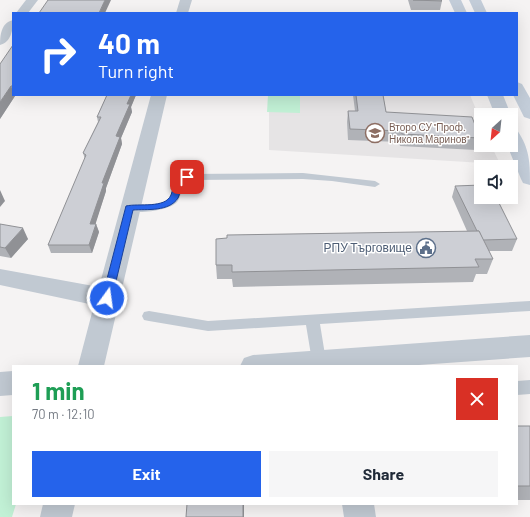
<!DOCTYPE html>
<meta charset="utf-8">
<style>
body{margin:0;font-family:Barlow,sans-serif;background:#f6f6f7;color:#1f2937;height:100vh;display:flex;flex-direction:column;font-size:15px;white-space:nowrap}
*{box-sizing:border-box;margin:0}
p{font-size:13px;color:#747a83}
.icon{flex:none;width:22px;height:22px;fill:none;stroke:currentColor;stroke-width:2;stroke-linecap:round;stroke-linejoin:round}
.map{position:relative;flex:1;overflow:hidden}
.drawer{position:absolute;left:12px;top:365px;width:506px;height:140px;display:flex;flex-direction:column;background:#fff;border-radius:0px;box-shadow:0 4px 16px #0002}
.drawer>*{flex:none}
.top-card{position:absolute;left:12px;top:12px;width:506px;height:84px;border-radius:0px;box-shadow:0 4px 16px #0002;background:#2563eb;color:#fff;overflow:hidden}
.needle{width:26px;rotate:207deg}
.controls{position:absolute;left:474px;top:108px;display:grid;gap:8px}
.controls a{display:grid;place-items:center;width:44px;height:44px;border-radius:0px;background:#fff;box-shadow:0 4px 16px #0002;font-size:20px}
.pin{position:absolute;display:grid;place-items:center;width:34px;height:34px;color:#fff;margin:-17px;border-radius:8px;box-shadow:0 2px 6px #0006}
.me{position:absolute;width:44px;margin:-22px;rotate:14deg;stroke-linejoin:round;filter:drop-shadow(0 0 3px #0008)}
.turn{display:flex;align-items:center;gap:14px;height:84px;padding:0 20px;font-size:18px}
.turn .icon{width:52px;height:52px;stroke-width:2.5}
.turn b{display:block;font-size:28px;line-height:34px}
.round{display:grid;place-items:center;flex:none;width:42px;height:42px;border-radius:0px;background:#f6f6f7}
.head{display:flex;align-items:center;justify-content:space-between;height:68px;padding:0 20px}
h1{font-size:24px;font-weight:700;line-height:30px;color:#1e9e55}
.cta{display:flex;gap:8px;margin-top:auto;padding:8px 20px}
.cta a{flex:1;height:46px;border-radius:0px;background:#2563eb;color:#fff;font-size:16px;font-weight:700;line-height:46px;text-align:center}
.cta a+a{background:#f6f6f7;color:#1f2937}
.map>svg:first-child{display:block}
.education{fill:#e6e4e5}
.green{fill:#c2f1d6}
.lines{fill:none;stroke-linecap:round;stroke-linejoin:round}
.lane{fill:#c1c9d2;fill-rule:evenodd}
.street{fill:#c1c9d2;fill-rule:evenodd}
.secondary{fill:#c3cdd9;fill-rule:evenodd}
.wall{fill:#b0b2b7}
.shaded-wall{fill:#909195}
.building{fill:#cdcfd5;stroke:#909195}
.route{fill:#2563eb;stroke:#184099}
.labels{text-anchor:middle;stroke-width:3;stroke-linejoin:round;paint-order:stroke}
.far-education-label{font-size:10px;fill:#785e54;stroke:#fff;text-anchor:start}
.service-label{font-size:12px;fill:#4e5e75;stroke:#fff;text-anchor:end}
</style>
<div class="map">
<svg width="530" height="517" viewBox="0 0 530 517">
<rect width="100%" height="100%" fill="#f5f3f3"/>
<polygon class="education" points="269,95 470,95 481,121 481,145 491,145 500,164 269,150"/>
<g class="green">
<polygon points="268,95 300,95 300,113 267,112"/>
<polygon points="13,416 13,504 16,504 12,517 0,517 0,417"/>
</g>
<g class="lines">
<g class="lane">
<path d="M 303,173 L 375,181 L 380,184 L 375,187 L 332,181 L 303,179 L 189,180 L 183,184 C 181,190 181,197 177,202 C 169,211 136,214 125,211 L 124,208 L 125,205 C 136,203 162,207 169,198 C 173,193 171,185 174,180 L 187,174 Z"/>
<polygon points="530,301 530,311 320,324 326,361 322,366 314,365 312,361 306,325 208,331 149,321 144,320 142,316 144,312 149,311 208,321"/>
<polygon points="530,380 530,394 517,395 517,381"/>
</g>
<g class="street">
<polygon points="26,0 38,0 28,13 16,13"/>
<polygon points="180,0 192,0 188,13 176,13"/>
<path d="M 13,20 C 13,30 11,42 0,45 C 0,35 1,23 13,20 Z"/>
<polygon points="151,95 167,95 104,366 78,366 94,305 0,285 0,269 99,287"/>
<polygon points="530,335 530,357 405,366 240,366 244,358 253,355"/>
<polygon points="13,371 13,395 0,396 0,372"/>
<polygon points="43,504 75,504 72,517 40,517"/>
<polygon points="342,504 374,504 376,517 344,517"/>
</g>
<g class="secondary">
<polygon points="449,0 461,0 467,13 455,13"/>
<polygon points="469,0 481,0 487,13 475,13"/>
<polygon points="517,82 522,84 530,98 530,119 524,117 513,95 517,95"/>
<polygon points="487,95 503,95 511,115 495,115"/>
<path d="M 511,129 L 517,130 C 530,149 530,163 530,185 L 523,183 L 521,179 L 507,145 L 511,145 Z"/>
</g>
</g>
<g class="wall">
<polygon points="408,0 441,0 442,1 440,10 411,10"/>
<polygon points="13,45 13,95 20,95 20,96 15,96 0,119"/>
<polygon points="107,95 136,95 131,107 132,112 121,138 122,144 106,188 106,191 95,224 96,224 99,232 92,253 51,253 48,245 85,159 83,153 98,122 97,117"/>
<polygon points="353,95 383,95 386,112 480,138 476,150 400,146 399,142 348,140 347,122 348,111 355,111"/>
<polygon points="455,186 517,239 512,251 489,251 493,259 487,274 476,274 473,282 233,287 232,279 217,279 216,265 467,231 452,197"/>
<polygon points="0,224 28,239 11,258 0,256"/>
<rect x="517" y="426" width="13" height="74"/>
</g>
<g class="shaded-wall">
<polygon points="105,0 111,0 105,13 99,13"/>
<polygon points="11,86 13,91 13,95 14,95 15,96 0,119 0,102"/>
<polygon points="131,95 136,95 131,107 132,112 121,138 122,144 106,188 106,191 93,232 90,224 116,136 127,104"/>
<polygon points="0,190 5,201 0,207"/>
<polygon points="96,224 99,232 92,253 89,245"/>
<polygon points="23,228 28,239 11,258 5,248"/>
<rect x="243" y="504" width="1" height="13"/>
</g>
<g class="building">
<polygon points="48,0 105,0 99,13 39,13"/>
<polygon points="413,0 441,0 442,1"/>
<polygon points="13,45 13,86 11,86 0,102 0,64"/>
<polygon points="107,95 131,95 127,104 130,104 116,136 120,137 102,183 104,183 90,224 96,224 89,245 48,245 86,155 83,153 101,117 97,117"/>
<polygon points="356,95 383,95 386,112 472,117 480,138 402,134 402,131 350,129 348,111 358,111"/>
<polygon points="481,185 481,197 496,197 517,239 483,240 479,231 477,231 455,186"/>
<polygon points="0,224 23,228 5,248 0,247"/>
<polygon points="479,231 493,259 475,259 479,267 232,272 232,265 216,265 216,239 227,238 227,235"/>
<rect x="517" y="426" width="13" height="60"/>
<polygon points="187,504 243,504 243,517 186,517"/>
</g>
<path class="route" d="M 187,175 L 191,177 L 182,183 C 181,188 180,194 178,198 C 169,212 147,209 133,210 L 112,298 L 110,301 L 103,301 L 102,298 L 126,206 C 139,203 165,209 171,195 C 173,190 173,185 176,180 Z"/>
<defs>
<symbol id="school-ring" viewBox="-11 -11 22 22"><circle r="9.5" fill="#fff" stroke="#8d6e63" stroke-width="1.5"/><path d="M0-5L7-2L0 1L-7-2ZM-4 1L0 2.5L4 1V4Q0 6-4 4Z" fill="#8d6e63"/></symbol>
<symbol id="civic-ring" viewBox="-11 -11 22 22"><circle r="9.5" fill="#fff" stroke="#5c6f8a" stroke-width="1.5"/><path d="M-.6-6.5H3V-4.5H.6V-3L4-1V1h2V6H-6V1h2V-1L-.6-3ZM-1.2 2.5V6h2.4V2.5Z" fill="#5c6f8a"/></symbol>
</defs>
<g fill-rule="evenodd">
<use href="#school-ring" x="364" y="122" width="22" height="22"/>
<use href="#civic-ring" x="415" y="237" width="22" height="22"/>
</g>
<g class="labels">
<g class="far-education-label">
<text x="389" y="131">Второ СУ "Проф.<tspan x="389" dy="12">Никола Маринов"</tspan></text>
</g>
<g class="service-label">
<text x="412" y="252">РПУ Търговище</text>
</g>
</g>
</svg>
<div class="controls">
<a><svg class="needle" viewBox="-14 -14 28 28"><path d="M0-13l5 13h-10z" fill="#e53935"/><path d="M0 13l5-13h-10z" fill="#747a83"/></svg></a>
<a><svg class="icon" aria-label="sound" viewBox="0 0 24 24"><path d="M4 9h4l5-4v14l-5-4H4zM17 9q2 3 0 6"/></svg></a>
</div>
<div class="pin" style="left:187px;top:177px;background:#d93025"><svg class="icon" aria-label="arrive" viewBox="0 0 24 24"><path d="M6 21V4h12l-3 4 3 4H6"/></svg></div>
<svg class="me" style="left:107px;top:298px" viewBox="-20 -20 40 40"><circle r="17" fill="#2563eb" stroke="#fff" stroke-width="3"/><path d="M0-11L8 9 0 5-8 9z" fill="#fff"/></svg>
<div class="top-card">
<div class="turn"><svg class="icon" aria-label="right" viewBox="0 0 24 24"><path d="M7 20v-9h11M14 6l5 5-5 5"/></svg><div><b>40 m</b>Turn right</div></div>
</div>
<section class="drawer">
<div class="head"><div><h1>1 min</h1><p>70 m · 12:10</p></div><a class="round" style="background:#d93025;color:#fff"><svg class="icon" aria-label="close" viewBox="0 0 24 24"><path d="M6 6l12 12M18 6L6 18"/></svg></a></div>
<div class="cta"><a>Exit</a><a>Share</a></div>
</section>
</div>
